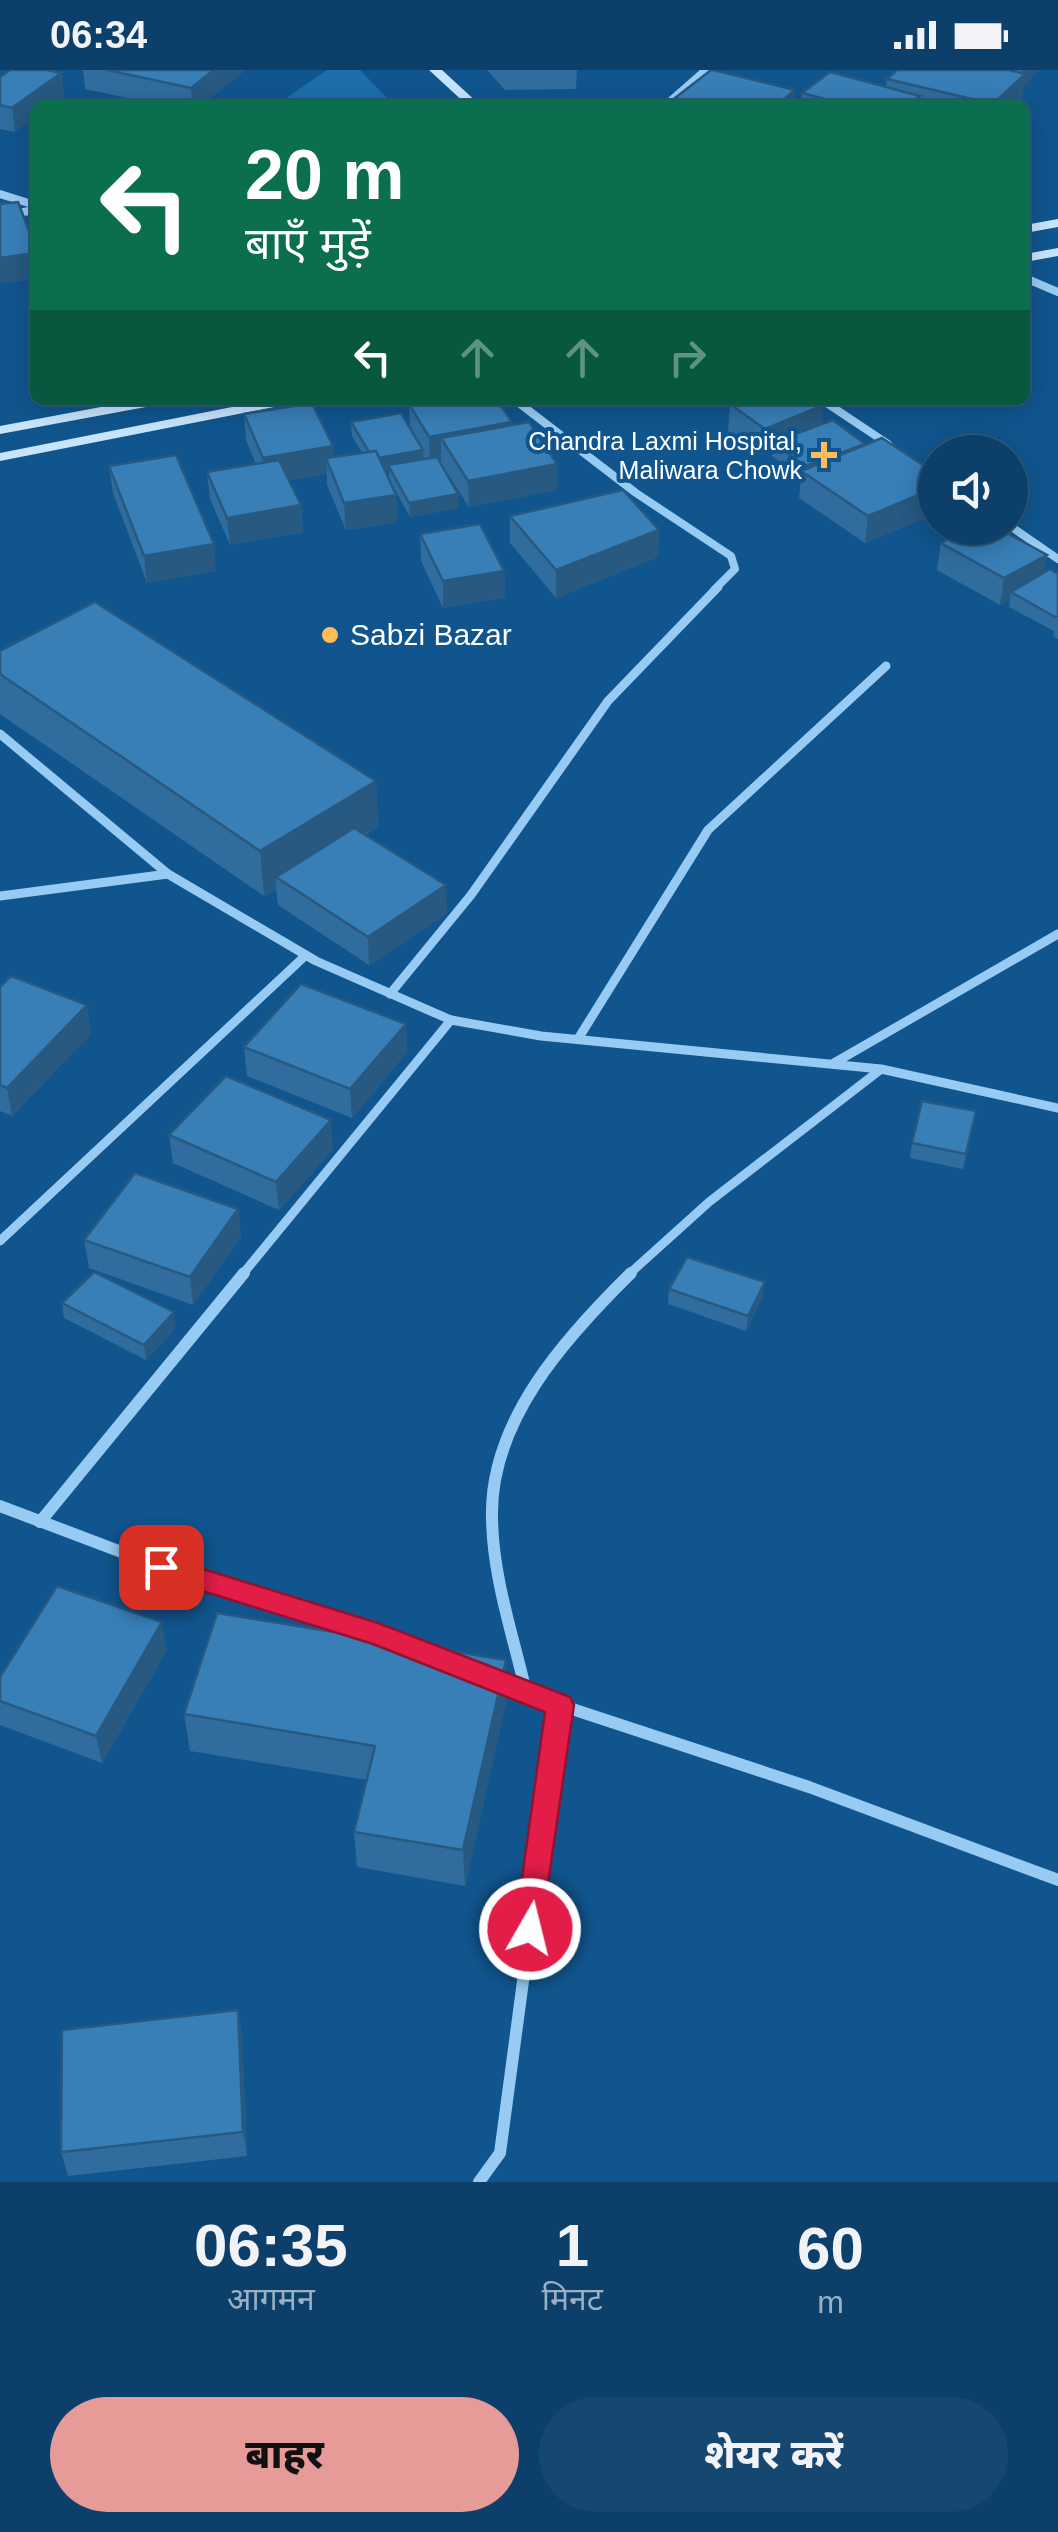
<!DOCTYPE html>
<html lang="hi">
<meta charset="utf-8">
<style>
body{margin:0;font-family:Helvetica,"Noto Sans Devanagari",sans-serif;background:#154770;color:#f1f3f6;height:100vh;display:flex;flex-direction:column;font-size:38px;white-space:nowrap}
*{box-sizing:border-box;margin:0}
p{font-size:32px;color:#9aafc1}
.icon{flex:none;width:55px;height:55px;fill:none;stroke:currentColor;stroke-width:2;stroke-linecap:round;stroke-linejoin:round}
.map{position:relative;height:2112px;overflow:hidden}
.side{display:flex;flex-direction:column;background:#0c406a;flex:1}
.side>*{flex:none}
.hud{position:absolute;left:30px;top:30px;width:1000px;height:305px;border-radius:15px;box-shadow:0 5px 25px #0003,0 0 0 2px #2c597e;background:#0b6e4f;color:#fff;overflow:hidden}
.fabs{position:absolute;left:918px;top:365px;display:grid;gap:20px}
.fabs a{display:grid;place-items:center;width:110px;height:110px;border-radius:50%;background:#0c406a;box-shadow:0 5px 25px #0003,0 0 0 2px #2c597e;font-size:50px}
.pin{position:absolute;display:grid;place-items:center;width:85px;height:85px;color:#fff;margin:-42px;border-radius:20px;box-shadow:0 5px 15px #0006}
.me{position:absolute;width:110px;margin:-55px;rotate:8deg;stroke-linejoin:round;filter:drop-shadow(0 0 8px #0008)}
.turn{display:flex;align-items:center;gap:35px;height:210px;padding:0 50px;font-size:45px}
.turn .icon{width:130px;height:130px;stroke-width:2.5}
.turn b{display:block;font-size:70px;line-height:85px}
.lanes{display:flex;align-items:center;height:95px;padding:0 50px;background:#0003;justify-content:center;gap:50px;direction:ltr}
.lanes .off{opacity:.35}
.eta{display:flex;justify-content:space-evenly;align-items:center;height:170px;text-align:center}
.eta b{font-size:60px;font-weight:800;line-height:70px}
.action{display:flex;gap:20px;margin-top:auto;padding:20px 50px}
.action a{flex:1;height:115px;border-radius:60px;background:#e69b98;color:#111;font-size:40px;font-weight:800;line-height:115px;text-align:center}
.action a+a{background:#154770;color:#f1f3f6}
.status{display:flex;justify-content:space-between;align-items:center;height:70px;padding:0 50px;background:#0c406a;direction:ltr}
.status svg{height:28px;fill:currentColor}
.map>svg:first-child{display:block}
.green{fill:#1e6eab}
.lines{fill:none;stroke-linecap:round;stroke-linejoin:round}
.street-far2{stroke:#98cbf3;stroke-width:8}
.street-far1{stroke:#98cbf3;stroke-width:9}
.street{stroke:#98cbf3;stroke-width:12}
.secondary{fill:#c7e4fd;fill-rule:evenodd}
.wall{fill:#306d9e}
.shaded-wall{fill:#275981}
.building{fill:#387fb8;stroke:#275981;stroke-width:2.5}
.route{fill:#e11d48;stroke:#92132f;stroke-width:2.5}
.poi-dot{fill:#ffbc59;stroke:#10558e;stroke-width:4}
.labels{text-anchor:middle;stroke-width:8;stroke-linejoin:round;paint-order:stroke}
.far-poi-label{font-size:25px;fill:#fff;stroke:#10558e;text-anchor:end}
.poi-label{font-size:30px;fill:#fff;stroke:#10558e;text-anchor:start}
</style>
<div class="status"><b>06:34</b><svg viewBox="0 0 49 12"><path d="M0 12V9h3v3zM5 12V6h3v6zM10 12V3h3v9zM15 12V0h3v12zM26 1h20v11H26zM47 4h2v5h-2z"/></svg></div>
<div class="map">
<svg width="1058" height="2112" viewBox="0 0 1058 2112">
<rect width="100%" height="100%" fill="#10558e"/>
<polygon class="green" points="327,0 360,0 394,35 276,35"/>
<g class="lines">
<g class="street-far2">
<polyline points="666,35 706,0"/>
<polyline points="0,124 35,135"/>
<polyline points="0,146 35,140"/>
<polyline points="1025,208 1058,222"/>
<polyline points="515,330 636,423 731,486 735,499 715,519"/>
<polyline points="822,330 888,374"/>
<polyline points="1010,456 1058,489"/>
</g>
<g class="street-far1">
<polyline points="0,664 168,804 316,891 451,950 541,966 881,999 1058,1038"/>
<polyline points="0,826 168,804"/>
<polyline points="390,924 471,825 608,631 718,517"/>
<polyline points="578,969 708,760 886,596"/>
<polyline points="834,993 1058,864"/>
<polyline points="0,1171 306,885"/>
<polyline points="242,1205 451,950"/>
<polyline points="628,1205 709,1132 880,1000"/>
</g>
<g class="street">
<polyline points="0,1436 161,1497 410,1577"/>
<polyline points="40,1452 244,1203"/>
<path d="M 526,1622 C 513,1565 493,1508 492,1449 C 489,1351 566,1267 631,1203"/>
<polyline points="560,1635 809,1717 1058,1810"/>
<polyline points="479,2112 500,2083 560,1635 496,1610"/>
</g>
<g class="secondary">
<polygon points="429,0 442,0 480,35 467,35"/>
<polygon points="1058,149 1058,157 1025,163 1025,155"/>
<polygon points="1058,178 1058,186 1025,192 1025,184"/>
<polygon points="138,330 169,330 162,334 0,364 0,356"/>
<polygon points="267,330 296,330 289,334 0,391 0,383"/>
</g>
</g>
<g class="wall">
<polygon points="83,0 245,0 202,35 161,35 85,19"/>
<polygon points="487,0 577,0 576,19 505,20"/>
<polygon points="897,0 1039,0 1024,16 1022,28 1015,35 801,35 802,23 886,17 887,9"/>
<polygon points="61,3 64,27 53,35 35,35 15,62 0,59 0,7"/>
<polygon points="795,20 794,35 674,35 675,28"/>
<polygon points="409,334 512,352 512,355 557,394 557,420 469,437 442,395 459,438 410,447 389,409 389,400 385,401 396,425 397,452 346,460 327,415 327,404 289,410 301,435 303,462 230,475 210,429 207,402 256,394 246,370 244,344 334,387 362,383 352,366 351,352 410,358"/>
<polygon points="730,334 823,354 865,375 935,403 935,444 865,473 799,428 801,407 772,386 773,381 763,385 728,361"/>
<polygon points="109,396 216,501 147,513 113,423"/>
<polygon points="510,446 659,460 658,487 556,528 510,473"/>
<polygon points="420,464 504,501 505,528 443,538 421,491"/>
<polygon points="941,473 1047,485 1044,503 1058,504 1058,569 1053,566 1054,561 1009,537 1010,530 1000,535 937,500"/>
<polygon points="0,604 376,711 378,756 365,765 447,843 369,895 278,835 276,819 264,826 0,644"/>
<polygon points="0,917 87,935 91,964 12,1046 0,1041"/>
<polygon points="406,954 407,982 352,1048 247,1006 244,977"/>
<polygon points="976,1041 963,1099 910,1088 912,1073"/>
<polygon points="169,1065 333,1079 279,1140 173,1093"/>
<polygon points="238,1139 241,1167 193,1235 89,1198 84,1170"/>
<polygon points="669,1219 763,1227 746,1261 668,1234"/>
<polygon points="62,1233 176,1258 146,1290 64,1248"/>
<polygon points="167,1580 102,1693 0,1655 0,1607"/>
<polygon points="506,1590 507,1627 465,1816 357,1797 354,1762 367,1710 190,1681 184,1644"/>
<polygon points="238,1940 242,1965 247,2086 68,2106 61,2082"/>
</g>
<g class="shaded-wall">
<polygon points="214,0 245,0 202,35 192,35 191,18"/>
<polygon points="1022,0 1039,0 1024,16 1022,28 1015,35 993,35 1021,8"/>
<polygon points="61,3 64,27 53,35 35,35 35,48 15,62 12,38"/>
<polygon points="795,20 794,35 777,35"/>
<polygon points="920,26 919,35 909,35"/>
<polygon points="35,183 35,209 0,214 0,188"/>
<polygon points="824,335 822,361 773,372 773,381 763,385 765,359"/>
<polygon points="512,352 512,379 441,368 441,392 430,394 429,367"/>
<polygon points="865,374 864,388 805,403 805,396"/>
<polygon points="333,376 335,403 326,388 327,404 265,414 263,388"/>
<polygon points="423,380 424,394 388,395 389,400 373,403 373,389"/>
<polygon points="557,394 557,420 469,437 468,411"/>
<polygon points="935,418 935,444 865,473 868,446"/>
<polygon points="458,424 459,438 410,447 409,433"/>
<polygon points="396,425 397,452 346,460 344,433"/>
<polygon points="301,435 303,462 230,475 227,448"/>
<polygon points="659,460 658,487 556,528 556,500"/>
<polygon points="214,474 216,501 147,513 144,486"/>
<polygon points="1047,485 1043,512 1011,522 1010,530 1000,535 1004,508"/>
<polygon points="504,501 505,528 443,538 443,511"/>
<polygon points="376,711 378,756 285,813 276,807 276,819 264,826 260,781"/>
<polygon points="446,815 447,843 369,895 368,867"/>
<polygon points="87,935 91,964 12,1046 7,1018"/>
<polygon points="406,954 407,982 352,1048 350,1019"/>
<polygon points="331,1050 333,1079 279,1140 276,1112"/>
<polygon points="238,1139 241,1167 193,1235 190,1207"/>
<polygon points="765,1212 763,1227 746,1261 748,1246"/>
<polygon points="174,1242 176,1258 146,1290 144,1275"/>
<polygon points="162,1552 167,1580 102,1693 96,1666"/>
<polygon points="506,1590 507,1627 465,1816 463,1780"/>
<polygon points="238,1940 242,1965 247,2086 243,2062"/>
</g>
<g class="building">
<polygon points="10,0 47,0 61,3 12,38 0,35 0,7"/>
<polygon points="107,0 214,0 191,18"/>
<polygon points="711,0 713,0 795,20 777,35 700,35 675,28"/>
<polygon points="897,0 1009,0 1025,4 993,34 887,9"/>
<polygon points="830,2 920,26 909,35 848,35 802,23"/>
<polygon points="18,132 35,176 35,183 0,188 0,134"/>
<polygon points="433,330 497,330 512,352 429,367 409,334"/>
<polygon points="741,330 816,330 824,335 765,359 730,334"/>
<polygon points="312,333 333,376 263,388 244,344"/>
<polygon points="401,343 423,380 379,388 376,381 369,382 351,352"/>
<polygon points="833,350 865,374 805,396 773,372"/>
<polygon points="529,352 557,394 468,411 441,368"/>
<polygon points="882,368 935,403 935,418 868,446 801,401"/>
<polygon points="376,381 396,425 344,433 326,388"/>
<polygon points="176,385 214,474 144,486 109,396"/>
<polygon points="437,387 458,424 409,433 388,395"/>
<polygon points="279,390 301,435 227,448 207,402"/>
<polygon points="623,420 659,460 556,500 510,446"/>
<polygon points="480,454 504,501 443,511 420,464"/>
<polygon points="969,458 998,458 1047,485 1004,508 941,473"/>
<polygon points="1050,499 1058,504 1058,546 1055,547 1011,522"/>
<polygon points="95,532 376,711 260,781 0,604 0,581"/>
<polygon points="354,758 446,815 368,867 276,807"/>
<polygon points="11,906 87,935 7,1018 0,1015 0,917"/>
<polygon points="301,914 406,954 350,1019 244,977"/>
<polygon points="226,1006 331,1050 276,1112 169,1065"/>
<polygon points="922,1031 976,1041 966,1084 912,1073"/>
<polygon points="135,1103 238,1139 190,1207 84,1170"/>
<polygon points="687,1187 765,1212 748,1246 669,1219"/>
<polygon points="94,1202 174,1242 144,1275 62,1233"/>
<polygon points="57,1516 162,1552 96,1666 0,1631 0,1607"/>
<polygon points="217,1543 506,1590 463,1780 354,1762 375,1676 184,1644"/>
<polygon points="238,1940 243,2062 61,2082 62,1960"/>
</g>
<polygon class="route" points="161,1486 378,1553 570,1627 574,1635 540,1869 530,1873 519,1869 515,1859 545,1642 373,1574 151,1505 147,1497 151,1489"/>
<g class="poi-dot">
<path d="M819 370h10v10h10v10h-10v10h-10v-10h-10v-10h10z"/>
<circle cx="330" cy="565" r="10"/>
</g>
<g class="labels">
<g class="far-poi-label">
<text x="802" y="380">Chandra Laxmi Hospital,<tspan x="802" dy="29">Maliwara Chowk</tspan></text>
</g>
<g class="poi-label">
<text x="350" y="575">Sabzi Bazar</text>
</g>
</g>
</svg>
<div class="fabs">
<a><svg class="icon" aria-label="sound" viewBox="0 0 24 24"><path d="M4 9h4l5-4v14l-5-4H4zM17 9q2 3 0 6"/></svg></a>
</div>
<div class="pin" style="left:161px;top:1497px;background:#d93025"><svg class="icon" aria-label="arrive" viewBox="0 0 24 24"><path d="M6 21V4h12l-3 4 3 4H6"/></svg></div>
<svg class="me" style="left:530px;top:1859px" viewBox="-20 -20 40 40"><circle r="17" fill="#e11d48" stroke="#fff" stroke-width="3"/><path d="M0-11L8 9 0 5-8 9z" fill="#fff"/></svg>
<div class="hud">
<div class="turn"><svg class="icon" aria-label="left" viewBox="0 0 24 24"><path d="M17 20v-9H6M10 6l-5 5 5 5"/></svg><div><b>20 m</b>बाएँ मुड़ें</div></div>
<div class="lanes"><svg class="icon" aria-label="left" viewBox="0 0 24 24"><path d="M17 20v-9H6M10 6l-5 5 5 5"/></svg><svg class="icon off" aria-label="ahead" viewBox="0 0 24 24"><path d="M12 20V5M6 11l6-6 6 6"/></svg><svg class="icon off" aria-label="ahead" viewBox="0 0 24 24"><path d="M12 20V5M6 11l6-6 6 6"/></svg><svg class="icon off" aria-label="right" viewBox="0 0 24 24"><path d="M7 20v-9h11M14 6l5 5-5 5"/></svg></div>
</div>
</div>
<section class="side">
<div class="eta">
<div><b>06:35</b><p>आगमन</p></div>
<div><b>1</b><p>मिनट</p></div>
<div><b>60</b><p>m</p></div>
</div>
<div class="action"><a>बाहर</a><a>शेयर करें</a></div>
</section>
